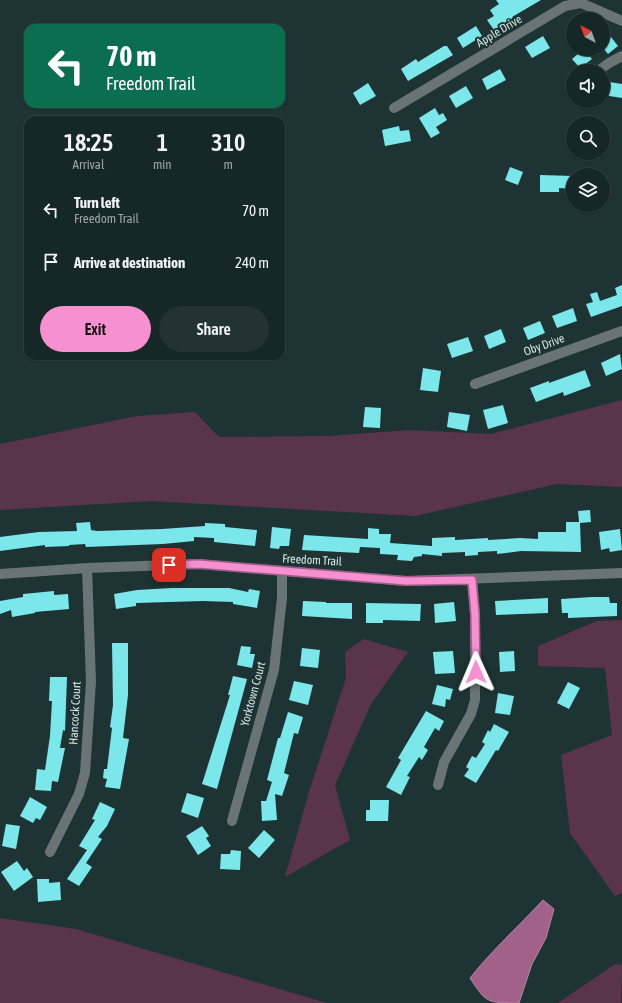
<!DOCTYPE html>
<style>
body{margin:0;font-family:"Asap Condensed",sans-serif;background:#233333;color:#f1f3f6;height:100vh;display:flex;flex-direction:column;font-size:15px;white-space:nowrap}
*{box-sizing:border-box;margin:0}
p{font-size:13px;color:#9ea5a7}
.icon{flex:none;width:22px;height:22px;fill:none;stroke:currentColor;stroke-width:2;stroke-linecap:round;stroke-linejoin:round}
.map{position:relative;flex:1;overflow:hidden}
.panel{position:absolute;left:24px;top:116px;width:261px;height:244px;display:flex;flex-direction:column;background:#162727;border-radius:12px;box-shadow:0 1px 3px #0004,0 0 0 1px #354444}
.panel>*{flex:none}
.banner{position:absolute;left:24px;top:24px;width:261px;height:84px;border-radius:12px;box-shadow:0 1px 3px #0004,0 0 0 1px #354444;background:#0b6e4f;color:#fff;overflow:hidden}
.needle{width:26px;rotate:319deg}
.controls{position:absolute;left:566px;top:12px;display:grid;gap:8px}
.controls a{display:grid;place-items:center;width:44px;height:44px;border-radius:50%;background:#162727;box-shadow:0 1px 3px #0004,0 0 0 1px #354444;font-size:20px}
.pin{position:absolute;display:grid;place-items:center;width:34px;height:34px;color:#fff;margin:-17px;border-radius:8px;box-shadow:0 2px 6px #0006}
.me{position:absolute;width:44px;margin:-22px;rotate:359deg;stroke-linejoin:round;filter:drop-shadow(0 0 3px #0008)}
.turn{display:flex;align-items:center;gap:14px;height:84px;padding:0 16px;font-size:18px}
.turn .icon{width:52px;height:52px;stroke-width:2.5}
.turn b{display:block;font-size:28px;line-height:34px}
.eta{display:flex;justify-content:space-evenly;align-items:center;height:68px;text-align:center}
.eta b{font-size:24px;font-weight:600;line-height:28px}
.cta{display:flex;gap:8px;margin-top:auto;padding:8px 16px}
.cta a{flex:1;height:46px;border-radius:24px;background:#f690d0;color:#111;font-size:16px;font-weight:600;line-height:46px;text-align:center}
.cta a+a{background:#233333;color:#f1f3f6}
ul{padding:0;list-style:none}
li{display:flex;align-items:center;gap:12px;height:52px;padding:0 16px}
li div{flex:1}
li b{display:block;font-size:15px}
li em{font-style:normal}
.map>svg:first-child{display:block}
.green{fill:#59344b}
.water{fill:#a26189;stroke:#b188a4}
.building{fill:#7be7ea}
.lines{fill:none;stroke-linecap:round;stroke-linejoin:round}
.minor{stroke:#6a7474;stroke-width:10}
.route-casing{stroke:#a05e87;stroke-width:10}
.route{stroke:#f690d0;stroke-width:7}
.labels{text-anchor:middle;stroke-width:4;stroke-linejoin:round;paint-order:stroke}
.street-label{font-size:12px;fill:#d5e2e2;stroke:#1e3434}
</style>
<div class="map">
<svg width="622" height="1003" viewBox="0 0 622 1003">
<rect width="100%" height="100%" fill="#1e3434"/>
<g class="green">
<polygon points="622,400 622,487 557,484 415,516 151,501 0,510 0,444 137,416 195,412 219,437 328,436 409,430 491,434"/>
<polygon points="622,620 622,893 615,896 570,833 561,755 612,735 605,668 538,666 538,646 597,621"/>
<polygon points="364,639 408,652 371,704 335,785 350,840 285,877 308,795 346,678 345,652"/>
<polygon points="0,918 76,929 327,1003 0,1003"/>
<polygon points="615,964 622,965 621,1003 558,1003"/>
</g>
<path class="water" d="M 543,900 L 554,909 L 546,938 L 532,964 L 519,1003 C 487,1003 486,1003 470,978 C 492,950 519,926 543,900 Z"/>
<g class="building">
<polygon points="496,0 541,0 512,17 513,18 494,30 487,20 494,16 490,10 499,4"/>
<polygon points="476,26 482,36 463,48 457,38"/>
<polygon points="603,32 608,39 611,37 618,46 608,54 603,48"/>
<polygon points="543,36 550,48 532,58 525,47"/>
<polygon points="444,46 447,46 453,55 408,81 401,69 416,59 418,62"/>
<polygon points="584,49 592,59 580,68 572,59"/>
<polygon points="500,69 506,80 487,90 482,79"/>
<polygon points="603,81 622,84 622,98 603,95"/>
<polygon points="368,83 376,96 360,105 353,93"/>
<polygon points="466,86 473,98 456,108 449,96"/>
<polygon points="435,108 439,115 443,113 447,120 436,127 440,133 431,138 419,118"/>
<polygon points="399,126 400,131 409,130 411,141 385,146 382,130"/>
<polygon points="510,167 523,172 518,185 505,180"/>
<polygon points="540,175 573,176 572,189 559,188 559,192 540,192"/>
<polygon points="622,285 622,306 591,317 586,304 593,302 590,294 597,292 600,301 617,295 615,288"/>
<polygon points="573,308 577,321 557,328 552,316"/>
<polygon points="540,321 545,333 528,340 523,328"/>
<polygon points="501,329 506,342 489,349 484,336"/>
<polygon points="468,337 473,351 452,358 447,344"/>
<polygon points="620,354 622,369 606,376 601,363"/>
<polygon points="423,368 441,371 438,392 420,390"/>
<polygon points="585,370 591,386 564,396 563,392 536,402 530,388 549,381 549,383"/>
<polygon points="503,405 508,423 488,429 483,410"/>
<polygon points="365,407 381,408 380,428 363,427"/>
<polygon points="449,412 470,415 467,431 447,427"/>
<polygon points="590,510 591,522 580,523 581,552 521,551 497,554 497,551 478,552 478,555 465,556 465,552 442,553 442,556 422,554 422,556 414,557 412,561 397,560 398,555 380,554 380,548 360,547 359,553 302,550 304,535 368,539 368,528 379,529 379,534 391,534 390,543 432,546 432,538 455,537 455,540 488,538 488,540 520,538 538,539 538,532 566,532 566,522 579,522 578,511"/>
<polygon points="90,522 91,530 97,531 162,529 205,526 205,523 225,524 225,527 257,530 255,546 214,542 214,538 194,537 194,541 163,544 86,547 85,544 69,545 69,546 45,547 45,545 0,551 0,537 39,532 77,531 76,523"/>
<polygon points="272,527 291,529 289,546 280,546 279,549 270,548"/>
<polygon points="620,529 622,550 610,552 609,548 601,550 599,532"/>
<polygon points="172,588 229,588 248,592 249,589 260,591 257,608 233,604 233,602 203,601 136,603 136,606 116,609 114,594 137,590"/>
<polygon points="54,591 54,595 68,594 69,609 35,612 35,613 12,617 11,610 0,614 0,601 23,597 23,594"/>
<polygon points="592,597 609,597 610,603 617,603 617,616 568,618 568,613 562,613 561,599"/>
<polygon points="548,598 548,613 496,615 495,601"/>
<polygon points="303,601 326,602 326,603 352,603 352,619 302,616"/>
<polygon points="454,602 456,621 435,623 434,604"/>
<polygon points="366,603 421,604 420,621 383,620 383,623 366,623"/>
<polygon points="112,643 128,643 128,695 123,738 129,739 120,789 105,787 107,779 103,778 104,769 107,769 112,728 110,727 113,705"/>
<polygon points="241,646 251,647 250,654 255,654 252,668 237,665"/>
<polygon points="302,648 320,650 318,668 300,666"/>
<polygon points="453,651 455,673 435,674 433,652"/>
<polygon points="514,651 515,671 500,672 499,652"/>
<polygon points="233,676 247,679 217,789 202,784 230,695 228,695"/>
<polygon points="50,677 67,677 65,731 63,730 60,748 65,748 58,782 52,781 51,791 35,790 37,769 45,770 50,736 52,701 49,701"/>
<polygon points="294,681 313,685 308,705 289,700"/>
<polygon points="568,682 580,688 569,709 557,703"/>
<polygon points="437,685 453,689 450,700 446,699 445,707 432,704"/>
<polygon points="498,693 514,696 510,715 495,713"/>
<polygon points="426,711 444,721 439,731 435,728 424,747 428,750 422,760 419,757 407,776 410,777 401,795 386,787 401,760 398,758"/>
<polygon points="288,712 303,717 298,734 294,733 284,773 289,775 282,796 275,794 277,820 262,821 261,801 266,801 272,782 267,780 278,738 280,738"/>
<polygon points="494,724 509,732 498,751 496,750 476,783 464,776 469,769 466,767 472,756 476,758 485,744 482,742 488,730 490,732"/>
<polygon points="187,793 204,798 198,818 181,812"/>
<polygon points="30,797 47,807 40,820 36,818 33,823 20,816"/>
<polygon points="370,800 389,800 388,821 366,821 366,810 370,810"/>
<polygon points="100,802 115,809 107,826 98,837 102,839 86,863 92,867 79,886 67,879 87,850 79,846 95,820 92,819"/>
<polygon points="6,824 20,826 16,849 2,846"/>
<polygon points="202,826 209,836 206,838 211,846 198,855 186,836"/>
<polygon points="264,830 275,840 259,858 248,848"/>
<polygon points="231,850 241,851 240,870 220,869 221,854 230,854"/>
<polygon points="17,861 24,871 27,868 33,877 14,891 1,872"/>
<polygon points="37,879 49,879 49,883 60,882 61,900 38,902"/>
</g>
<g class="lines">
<g class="minor">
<polyline points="598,71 609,63 622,56"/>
<polyline points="394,108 565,6 581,3 622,21"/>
<polyline points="475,384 622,331"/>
<polyline points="0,574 87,568 199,564 406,581 622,573"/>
<polyline points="438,785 444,762 471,714 475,700 475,614 472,580"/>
<polyline points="232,821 274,670 282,598 282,571"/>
<polyline points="50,852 79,794 85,773 91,682 87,568"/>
</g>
</g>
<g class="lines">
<defs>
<polyline id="route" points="169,565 199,564 406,581 472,580 475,614 476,672"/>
</defs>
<use href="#route" class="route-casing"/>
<use href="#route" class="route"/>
</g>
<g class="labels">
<g class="street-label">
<text transform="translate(499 31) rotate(-31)" y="4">Apple Drive</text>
<text transform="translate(544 345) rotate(-20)" y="4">Oby Drive</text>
<text transform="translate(312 560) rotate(3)" y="4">Freedom Trail</text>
<text transform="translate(253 694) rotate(-75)" y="4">Yorktown Court</text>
<text transform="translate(75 713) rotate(-87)" y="4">Hancock Court</text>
</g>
</g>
</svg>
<div class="controls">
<a><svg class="needle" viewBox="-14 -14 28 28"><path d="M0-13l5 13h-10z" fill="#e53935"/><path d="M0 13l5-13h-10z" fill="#9ea5a7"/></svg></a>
<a><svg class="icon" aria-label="sound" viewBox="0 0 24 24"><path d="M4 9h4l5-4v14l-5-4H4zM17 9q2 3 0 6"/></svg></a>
<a><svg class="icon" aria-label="search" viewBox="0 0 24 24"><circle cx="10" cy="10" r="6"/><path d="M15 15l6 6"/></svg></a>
<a><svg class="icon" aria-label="layers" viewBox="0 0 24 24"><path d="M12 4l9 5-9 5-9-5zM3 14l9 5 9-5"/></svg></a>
</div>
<div class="pin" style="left:169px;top:565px;background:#d93025"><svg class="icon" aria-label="arrive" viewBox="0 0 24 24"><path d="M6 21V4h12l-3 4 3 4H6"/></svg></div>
<svg class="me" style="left:476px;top:672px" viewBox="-20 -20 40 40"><path d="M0-17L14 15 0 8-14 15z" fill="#f690d0" stroke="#fff" stroke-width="4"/></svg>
<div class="banner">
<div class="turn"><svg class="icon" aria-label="left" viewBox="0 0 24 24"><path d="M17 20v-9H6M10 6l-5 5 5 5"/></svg><div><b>70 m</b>Freedom Trail</div></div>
</div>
<section class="panel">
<div class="eta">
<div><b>18:25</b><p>Arrival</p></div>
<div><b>1</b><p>min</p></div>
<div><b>310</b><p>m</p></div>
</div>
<ul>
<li><svg class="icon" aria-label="left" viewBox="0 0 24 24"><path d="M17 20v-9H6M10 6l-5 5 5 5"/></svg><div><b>Turn left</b><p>Freedom Trail</p></div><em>70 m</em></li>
<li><svg class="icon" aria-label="arrive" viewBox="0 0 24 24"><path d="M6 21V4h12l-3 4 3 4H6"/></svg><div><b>Arrive at destination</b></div><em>240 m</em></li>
</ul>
<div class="cta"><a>Exit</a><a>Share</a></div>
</section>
</div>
